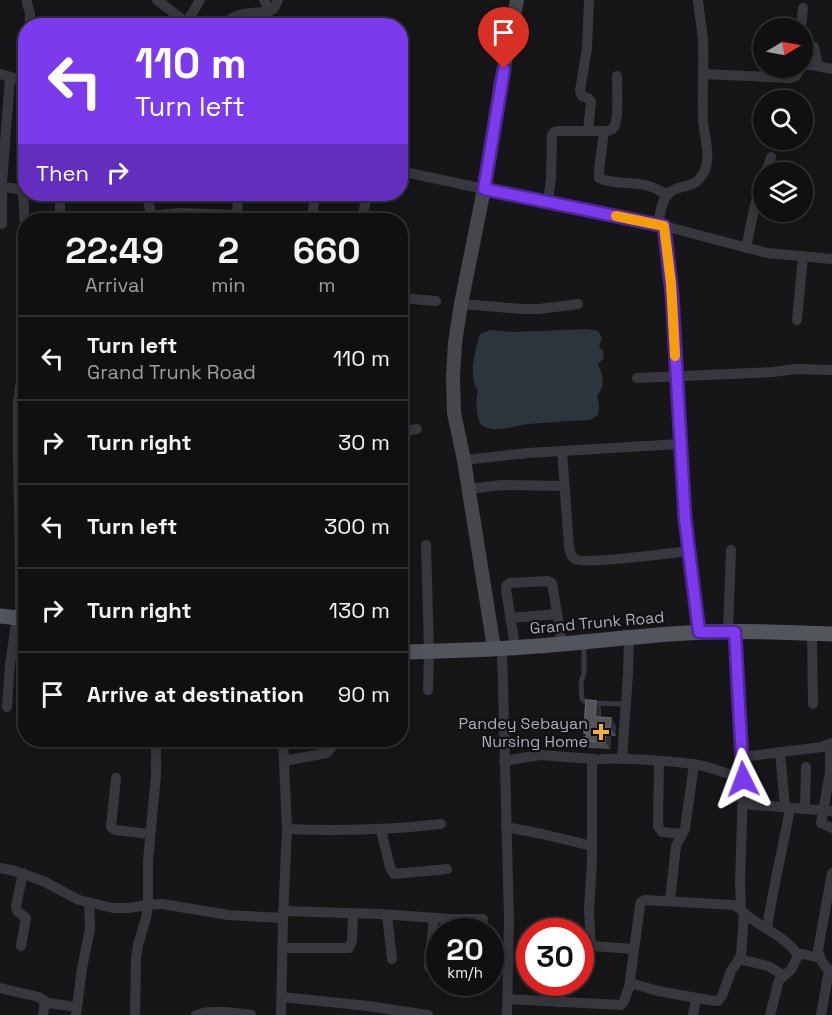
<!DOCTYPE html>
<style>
body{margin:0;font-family:"Space Grotesk",sans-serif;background:#1e1e20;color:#f1f3f6;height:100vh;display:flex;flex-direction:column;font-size:22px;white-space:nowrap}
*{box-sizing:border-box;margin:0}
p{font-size:20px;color:#9c9d9f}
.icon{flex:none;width:33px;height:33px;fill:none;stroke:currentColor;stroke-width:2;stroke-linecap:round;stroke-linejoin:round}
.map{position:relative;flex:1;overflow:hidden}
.drawer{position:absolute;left:18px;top:213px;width:390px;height:534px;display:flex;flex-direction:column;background:#101012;border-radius:24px;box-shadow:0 3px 15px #0003,0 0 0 2px #303032}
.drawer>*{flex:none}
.top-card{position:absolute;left:18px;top:18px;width:390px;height:183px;border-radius:24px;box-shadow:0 3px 15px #0003,0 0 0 2px #303032;background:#7c3aed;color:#fff;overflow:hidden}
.needle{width:39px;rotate:80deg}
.controls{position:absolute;left:753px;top:18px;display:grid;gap:12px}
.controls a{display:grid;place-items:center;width:60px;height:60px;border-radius:50%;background:#101012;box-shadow:0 3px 15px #0003,0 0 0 2px #303032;font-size:30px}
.speed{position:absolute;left:426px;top:918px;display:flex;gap:12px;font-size:30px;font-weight:700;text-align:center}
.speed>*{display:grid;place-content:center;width:78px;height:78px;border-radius:50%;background:#101012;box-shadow:0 3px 15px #0003,0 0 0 2px #303032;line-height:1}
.speed small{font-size:15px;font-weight:400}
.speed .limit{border:9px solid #d22;background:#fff;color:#111}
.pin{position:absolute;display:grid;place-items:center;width:51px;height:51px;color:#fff;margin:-62px -26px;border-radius:50% 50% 50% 0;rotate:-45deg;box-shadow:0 0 6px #0007}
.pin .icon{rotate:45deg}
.me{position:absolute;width:66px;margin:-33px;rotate:357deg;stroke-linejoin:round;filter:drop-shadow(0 0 4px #0008)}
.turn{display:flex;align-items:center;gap:21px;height:126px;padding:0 18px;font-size:27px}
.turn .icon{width:78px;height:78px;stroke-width:2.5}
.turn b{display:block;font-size:42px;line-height:51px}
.then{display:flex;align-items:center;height:57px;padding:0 18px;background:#0003;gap:12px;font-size:22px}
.eta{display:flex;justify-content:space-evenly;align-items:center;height:102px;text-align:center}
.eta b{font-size:36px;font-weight:600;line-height:42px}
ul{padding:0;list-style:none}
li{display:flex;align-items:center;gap:18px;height:84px;padding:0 18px;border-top:2px solid #303032}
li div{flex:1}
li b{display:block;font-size:22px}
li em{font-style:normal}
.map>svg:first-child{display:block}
.water{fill:#2c353c}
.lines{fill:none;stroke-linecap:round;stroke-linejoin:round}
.lane{stroke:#37383d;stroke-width:5}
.street{stroke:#37383d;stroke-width:10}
.secondary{stroke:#45474d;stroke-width:14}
.primary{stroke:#53555c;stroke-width:15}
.wall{fill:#47494d}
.shaded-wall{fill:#2f3033}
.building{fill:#525359;stroke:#5f6168;stroke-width:1.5}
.route-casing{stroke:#51269a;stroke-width:15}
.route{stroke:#7c3aed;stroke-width:10}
.slow{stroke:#f59e0b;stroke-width:10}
.poi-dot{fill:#f2b134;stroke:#111113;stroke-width:2}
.labels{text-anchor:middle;stroke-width:4.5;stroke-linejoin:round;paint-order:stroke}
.street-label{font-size:16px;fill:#a8adb8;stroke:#111113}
.poi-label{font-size:16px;fill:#a8adb8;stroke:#111113;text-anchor:end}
</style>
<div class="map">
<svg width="832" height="1015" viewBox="0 0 832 1015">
<rect width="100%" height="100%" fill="#161618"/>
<path class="water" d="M 588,329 L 598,331 L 602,338 L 599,347 L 603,350 L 604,358 L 598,364 C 603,376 606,386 597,396 L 599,404 L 598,415 L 590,420 C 570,421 549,422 529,424 C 515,425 497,434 483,426 C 476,423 475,398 478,391 C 468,378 475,349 480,334 L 490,330 L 512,332 Z"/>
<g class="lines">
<polyline class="lane" points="584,644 584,673 581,683 582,699 587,703 625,704"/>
<g class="street">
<polyline points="27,0 27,4 30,13 30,26"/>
<polyline points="157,0 191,26"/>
<polyline points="264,0 270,11"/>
<polyline points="187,22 200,0"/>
<path d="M 224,26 C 234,12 248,13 264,12 C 267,11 271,11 273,9 C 276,6 277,3 278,0"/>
<polyline points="801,28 803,8"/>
<polyline points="802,41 814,47 818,66"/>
<polyline points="802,65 812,65 832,69"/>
<polyline points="0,74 26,81"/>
<polyline points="703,74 790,78 796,76 800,68"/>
<polyline points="588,131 591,102 588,98 582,96 580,91 587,48 589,0"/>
<path d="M 604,131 L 599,171 L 599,178 C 611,184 626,182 639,184 C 650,185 659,190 668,195"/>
<polyline points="400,171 484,189 664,226 767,253 832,259"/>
<polyline points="766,172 771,157"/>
<polyline points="2,187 19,189 23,193 25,227"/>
<polyline points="60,194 60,220"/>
<polyline points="146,194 153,220"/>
<path d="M 548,202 L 551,178 L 552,135 L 554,132 L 558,131 L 607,131 C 612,129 613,130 615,125 C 619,116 617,87 617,76"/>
<polyline points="152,216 179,213 237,215"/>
<polyline points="237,220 238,194"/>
<polyline points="312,220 315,194"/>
<polyline points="361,220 368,194"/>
<polyline points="2,224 2,183 10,77"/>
<path d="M 658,225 C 660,216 661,201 668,194 C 680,182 695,192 705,170 C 711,155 704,136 703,120 C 702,94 704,67 703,41 C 702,27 699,14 698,0"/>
<polyline points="664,226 672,294 685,519 699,632"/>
<polyline points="400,227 402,227"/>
<polyline points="746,248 755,205 764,180"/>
<polyline points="400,298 436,301"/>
<polyline points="461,304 523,309 539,309 578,304"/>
<polyline points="797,320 803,256"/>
<polyline points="637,378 773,372 797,369 832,370"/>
<polyline points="400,390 404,390"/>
<polyline points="400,432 417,429"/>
<path d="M 562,451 L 569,546 C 570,551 570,556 575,559 C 583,565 673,553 689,551"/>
<polyline points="464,460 528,453 680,444"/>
<polyline points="469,489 502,485 564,486"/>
<polyline points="426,545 429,651 428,690"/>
<polyline points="510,618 557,614"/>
<path d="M 20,619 C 21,547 17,475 18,403 L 20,386 L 26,359"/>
<polyline points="728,632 731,550"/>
<polyline points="735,632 743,788 740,883 741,908"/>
<polyline points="812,634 813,704"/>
<polyline points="515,647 506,589 506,586 510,583 547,581 552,583 562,644"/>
<polyline points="502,648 509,920 507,1015"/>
<polyline points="7,707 10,664 17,618"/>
<polyline points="830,744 830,773 821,823 832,828"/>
<polyline points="780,752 785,807"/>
<polyline points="742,757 822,747 832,743"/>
<polyline points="622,759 628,674 629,637"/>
<polyline points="284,761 327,753 331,748 331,740"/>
<polyline points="504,761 540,755 594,759"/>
<polyline points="659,761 658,826 662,832 682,834"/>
<polyline points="116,778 111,827 115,830 150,834"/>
<polyline points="743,804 832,811"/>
<polyline points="805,809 806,767"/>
<polyline points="506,827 542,834 592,846"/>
<path d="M 287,829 C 339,831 389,830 441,824"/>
<polyline points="381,830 390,867 394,874 447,869"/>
<polyline points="0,868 15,871 43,881 79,900 113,908 128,908 148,905 162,904 228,915 283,918"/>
<path d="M 832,873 L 818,950 C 820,959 823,967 832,971"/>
<polyline points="670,900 676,846 685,829 694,764"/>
<polyline points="283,911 379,914 451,919 483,919"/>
<polyline points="387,915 392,959"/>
<path d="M 767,928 C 773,887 783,848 790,808"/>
<polyline points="450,932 451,919"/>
<polyline points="469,932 470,919"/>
<polyline points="580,945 633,949"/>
<polyline points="21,946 26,918 17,911 16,906 23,873"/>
<path d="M 591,946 L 589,910 L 592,861 L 592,761 C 604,755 687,762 703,766 C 717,769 730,775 743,779"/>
<polyline points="283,948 349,948 352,941 353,914"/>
<polyline points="739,959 768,966 783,975"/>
<polyline points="429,967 434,918"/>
<polyline points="0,988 39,997 48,1003 77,1007"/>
<path d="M 629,988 L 640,905 L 641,902 L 645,900 L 733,905 C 742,909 741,911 748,916 C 765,930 785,936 798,955"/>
<polyline points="282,997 368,1006 428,1015"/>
<path d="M 508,999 L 621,1005 C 628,999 625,987 634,984 L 658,991 L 708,1000 L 718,1001 L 722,996 L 731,971 L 741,956 L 744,913"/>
<polyline points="558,1002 562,982"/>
<polyline points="43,1015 45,1001"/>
<polyline points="76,1015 82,968 90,929 89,903"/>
<polyline points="135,1015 136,959 138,945 146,918 148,905 148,861 156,775 156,740"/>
<path d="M 196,1015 C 214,1009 232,1013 251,1015"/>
<polyline points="281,1015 283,918 287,829 283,740"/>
<polyline points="693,1015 696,998"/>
<polyline points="770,1015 779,980 791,970 798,955 803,954 820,958"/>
<polyline points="821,1015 829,970"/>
</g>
<polyline class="secondary" points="494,648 464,460 454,413 453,377 455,343 461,304 484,189 500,88 517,0"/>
<g class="primary">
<polyline points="0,616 26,619"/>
<path d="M 400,652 C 446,651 492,650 537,646 C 593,642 649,634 705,632 C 747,630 790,633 832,634"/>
</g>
</g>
<polygon class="wall" points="596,701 601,708 601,718 616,726 616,736 611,736 610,749 589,748 584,741 587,737 584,733"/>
<g class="shaded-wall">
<polygon points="596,701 601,708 600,725 595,717"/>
<polygon points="611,718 616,726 616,736 610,728"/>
<polygon points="605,728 611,736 610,749 605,742"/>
</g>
<polygon class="building" points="586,700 596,701 595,717 611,718 610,728 605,728 605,742 584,741 584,737 587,737 587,733 584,733"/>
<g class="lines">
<defs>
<polyline id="route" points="504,69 484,189 664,226 672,294 685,519 699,632 735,632 743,779"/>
</defs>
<use href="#route" class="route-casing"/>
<use href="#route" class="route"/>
<polyline class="slow" points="616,216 664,226 671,283 675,356"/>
</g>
<path class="poi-dot" d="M598 723h6v6h6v6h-6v6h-6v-6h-6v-6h6z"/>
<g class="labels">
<g class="street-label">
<text transform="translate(597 622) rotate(-5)" y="6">Grand Trunk Road</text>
</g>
<g class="poi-label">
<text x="588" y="729">Pandey Sebayan<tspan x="588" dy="18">Nursing Home</tspan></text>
</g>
</g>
</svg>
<div class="controls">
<a><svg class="needle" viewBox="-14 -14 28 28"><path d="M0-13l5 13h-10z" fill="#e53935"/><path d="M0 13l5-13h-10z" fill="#9c9d9f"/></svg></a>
<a><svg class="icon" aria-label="search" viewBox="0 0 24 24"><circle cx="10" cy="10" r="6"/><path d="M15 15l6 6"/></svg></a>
<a><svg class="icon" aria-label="layers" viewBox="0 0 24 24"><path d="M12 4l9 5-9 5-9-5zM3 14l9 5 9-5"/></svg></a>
</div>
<div class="speed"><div>20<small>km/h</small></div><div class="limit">30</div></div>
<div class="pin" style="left:504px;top:69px;background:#d93025"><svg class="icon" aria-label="arrive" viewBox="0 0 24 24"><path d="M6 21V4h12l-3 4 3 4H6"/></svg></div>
<svg class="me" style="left:743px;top:779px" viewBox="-20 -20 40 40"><path d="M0-17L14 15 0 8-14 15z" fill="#7c3aed" stroke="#fff" stroke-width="4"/></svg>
<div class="top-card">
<div class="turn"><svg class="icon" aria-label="left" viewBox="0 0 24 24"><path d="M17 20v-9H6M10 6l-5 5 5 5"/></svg><div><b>110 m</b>Turn left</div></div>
<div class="then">Then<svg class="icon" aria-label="right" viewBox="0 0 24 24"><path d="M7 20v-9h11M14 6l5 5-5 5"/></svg></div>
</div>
<section class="drawer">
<div class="eta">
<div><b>22:49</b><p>Arrival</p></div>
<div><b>2</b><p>min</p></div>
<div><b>660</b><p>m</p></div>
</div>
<ul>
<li><svg class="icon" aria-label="left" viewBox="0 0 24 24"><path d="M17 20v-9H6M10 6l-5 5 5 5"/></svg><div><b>Turn left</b><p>Grand Trunk Road</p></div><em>110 m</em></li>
<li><svg class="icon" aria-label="right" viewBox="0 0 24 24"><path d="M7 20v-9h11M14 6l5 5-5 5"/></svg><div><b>Turn right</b></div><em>30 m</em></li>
<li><svg class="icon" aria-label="left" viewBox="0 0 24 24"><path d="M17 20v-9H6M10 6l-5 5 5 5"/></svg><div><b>Turn left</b></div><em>300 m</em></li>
<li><svg class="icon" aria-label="right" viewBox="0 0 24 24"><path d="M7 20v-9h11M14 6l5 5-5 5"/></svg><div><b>Turn right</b></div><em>130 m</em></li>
<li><svg class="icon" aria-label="arrive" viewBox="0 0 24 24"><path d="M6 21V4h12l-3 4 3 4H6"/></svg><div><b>Arrive at destination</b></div><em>90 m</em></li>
</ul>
</section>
</div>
